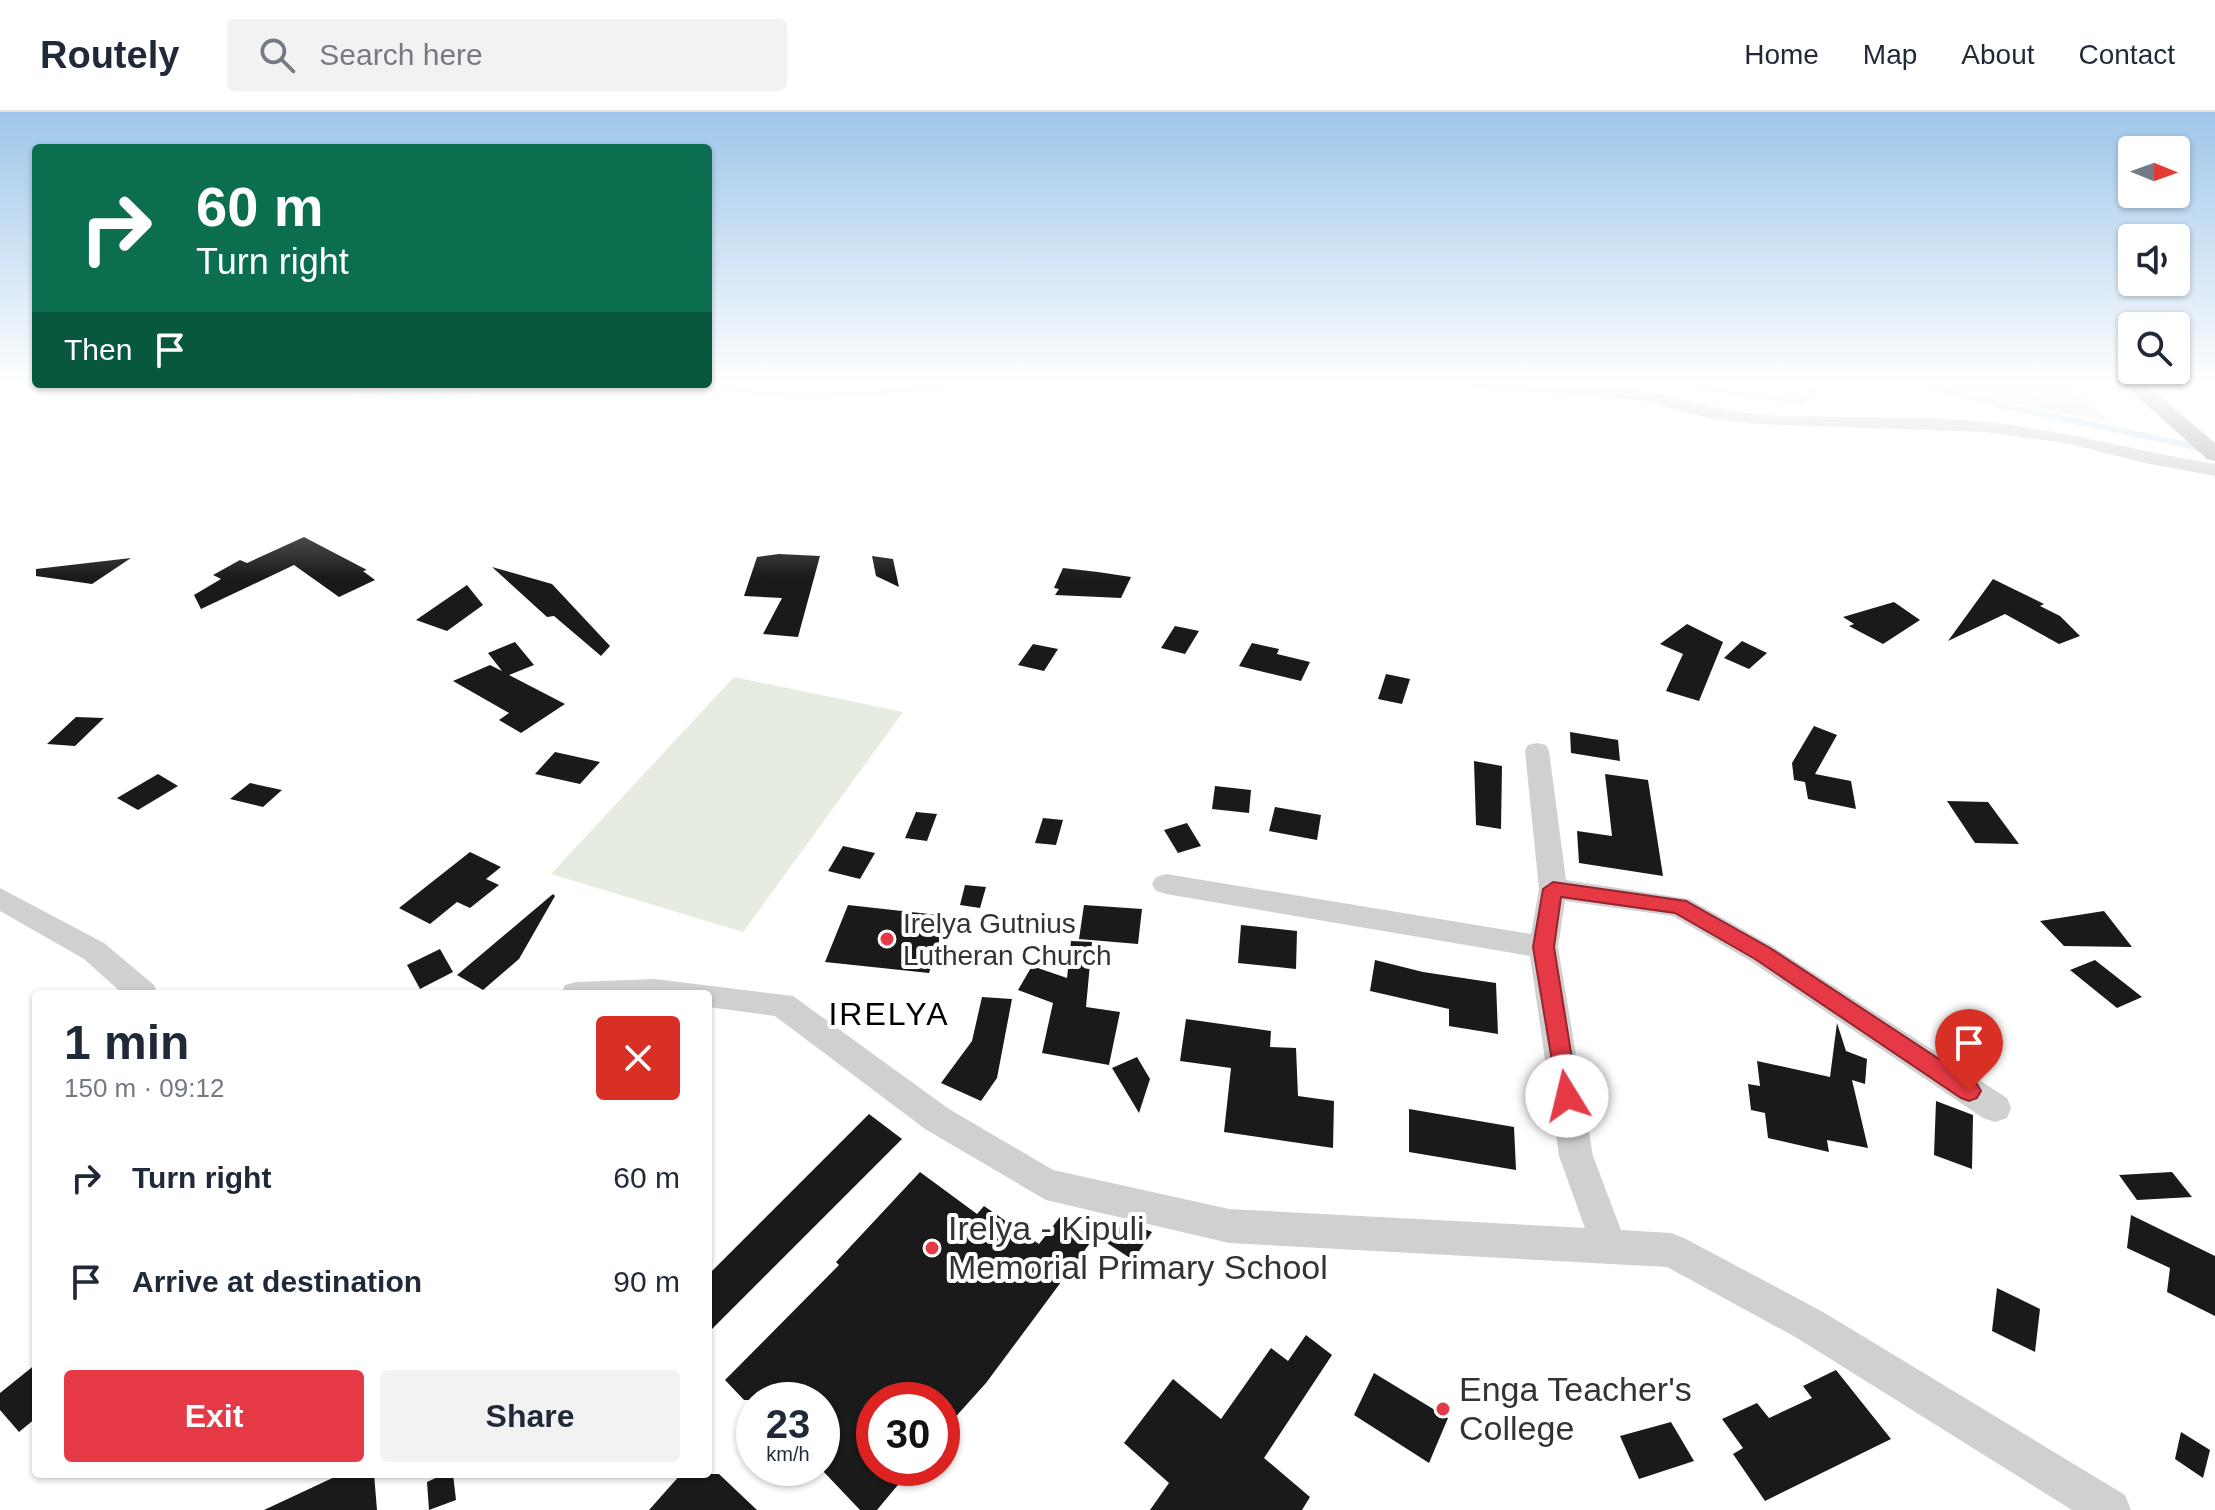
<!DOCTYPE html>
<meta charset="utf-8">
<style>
body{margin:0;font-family:Arial,sans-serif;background:#f2f2f3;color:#1f2937;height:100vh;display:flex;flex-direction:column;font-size:30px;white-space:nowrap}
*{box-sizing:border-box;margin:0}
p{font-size:26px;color:#747a83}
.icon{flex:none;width:44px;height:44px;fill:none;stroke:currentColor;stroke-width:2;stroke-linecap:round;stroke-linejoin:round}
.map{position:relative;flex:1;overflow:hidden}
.panel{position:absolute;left:32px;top:878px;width:680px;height:488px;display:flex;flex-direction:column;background:#fff;border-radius:8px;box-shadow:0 2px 6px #0004}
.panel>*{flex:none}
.top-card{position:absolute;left:32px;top:32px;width:680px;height:244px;border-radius:8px;box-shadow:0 2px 6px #0004;background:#0b6e4f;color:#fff;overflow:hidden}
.needle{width:52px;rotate:91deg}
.fabs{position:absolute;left:2118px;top:24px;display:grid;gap:16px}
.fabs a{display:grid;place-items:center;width:72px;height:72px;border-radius:8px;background:#fff;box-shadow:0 2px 6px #0004;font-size:40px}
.speed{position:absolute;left:736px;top:1270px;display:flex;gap:16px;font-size:40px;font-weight:700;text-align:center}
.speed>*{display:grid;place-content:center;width:104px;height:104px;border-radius:50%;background:#fff;box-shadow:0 2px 6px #0004;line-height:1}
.speed small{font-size:20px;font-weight:400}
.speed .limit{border:12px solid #d22;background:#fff;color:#111}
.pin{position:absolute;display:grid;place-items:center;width:68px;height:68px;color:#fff;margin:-82px -34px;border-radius:50% 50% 50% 0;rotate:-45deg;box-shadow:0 0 8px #0007}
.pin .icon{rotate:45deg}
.me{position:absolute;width:88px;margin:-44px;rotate:351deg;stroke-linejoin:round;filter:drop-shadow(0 0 6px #0008)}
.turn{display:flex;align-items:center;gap:28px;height:168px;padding:0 32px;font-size:36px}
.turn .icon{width:104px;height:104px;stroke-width:2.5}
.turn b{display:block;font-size:56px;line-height:68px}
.then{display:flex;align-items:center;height:76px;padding:0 32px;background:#0003;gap:16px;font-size:30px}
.round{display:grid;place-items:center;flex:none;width:84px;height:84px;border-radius:8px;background:#f2f2f3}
.summary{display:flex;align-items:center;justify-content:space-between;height:136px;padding:0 32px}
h1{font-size:48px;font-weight:600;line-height:60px}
.action{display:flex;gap:16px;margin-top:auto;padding:16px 32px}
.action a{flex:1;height:92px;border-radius:8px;background:#e63946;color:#fff;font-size:32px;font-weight:600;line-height:92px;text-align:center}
.action a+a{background:#f2f2f3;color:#1f2937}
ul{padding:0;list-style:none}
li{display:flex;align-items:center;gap:24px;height:104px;padding:0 32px}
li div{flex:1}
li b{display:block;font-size:30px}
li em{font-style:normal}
header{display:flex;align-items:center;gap:48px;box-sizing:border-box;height:112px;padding:0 40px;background:#fff;border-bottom:2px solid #e0e1e3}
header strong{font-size:38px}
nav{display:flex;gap:44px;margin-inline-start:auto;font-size:28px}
.search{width:560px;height:72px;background:#f2f2f3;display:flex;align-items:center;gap:20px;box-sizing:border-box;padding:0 28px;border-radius:8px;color:#747a83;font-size:30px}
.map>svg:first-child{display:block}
.green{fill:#e6ecdf}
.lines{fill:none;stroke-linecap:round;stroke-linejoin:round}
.stream{stroke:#cfe2ee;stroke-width:6}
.building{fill:#1a1a1a}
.minor{fill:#d0d0d0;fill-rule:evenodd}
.major{fill:#ababab;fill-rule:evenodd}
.route{fill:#e63946;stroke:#96252e;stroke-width:2}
.poi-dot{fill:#e63946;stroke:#fff;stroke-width:3}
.labels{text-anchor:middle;stroke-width:8;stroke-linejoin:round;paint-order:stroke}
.poi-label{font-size:28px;fill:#333;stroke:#fff;text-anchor:start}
.quarter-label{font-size:32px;letter-spacing:2px;fill:#000;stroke:#fff}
.near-poi-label{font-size:34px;fill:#333;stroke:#fff;text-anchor:start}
</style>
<header>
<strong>Routely</strong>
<div class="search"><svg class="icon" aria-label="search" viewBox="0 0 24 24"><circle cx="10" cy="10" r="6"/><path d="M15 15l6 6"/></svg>Search here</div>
<nav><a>Home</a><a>Map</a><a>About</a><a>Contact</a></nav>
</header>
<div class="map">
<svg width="2215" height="1398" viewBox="0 0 2215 1398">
<rect width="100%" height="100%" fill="#fff"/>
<g class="green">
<polygon points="1934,270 2068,270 2111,310 1987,286"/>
<polygon points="734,565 903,600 743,820 551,762"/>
</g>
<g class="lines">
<g class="stream">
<path d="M 713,270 C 770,295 917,276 983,270"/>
<polyline points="1669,270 1798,290 1822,270"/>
<polyline points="1916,270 2000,293 2215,339"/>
<path d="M 371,272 L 365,281 C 407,288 443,289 483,272"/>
</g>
</g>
<g class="building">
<polygon points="304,425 367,458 363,459 375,468 339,485 294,453 201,497 194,483 221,467 213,463 240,448 247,451"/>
<polygon points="779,442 820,444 798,525 763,522 782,486 744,484 757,445"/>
<polygon points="872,444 893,447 899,475 876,464"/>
<polygon points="131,446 92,472 36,464 36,457"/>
<polygon points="492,455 552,472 610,534 601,544 554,504 547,505"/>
<polygon points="1063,456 1098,460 1131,465 1121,486 1055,483 1059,477 1054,476"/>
<polygon points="1993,467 2044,492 2040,494 2060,504 2080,524 2059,532 2005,502 1948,529"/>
<polygon points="467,473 483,493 447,519 416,508"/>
<polygon points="1894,490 1920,508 1883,532 1849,514 1854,512 1843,505"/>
<polygon points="1687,512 1723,530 1699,589 1666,579 1683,542 1660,532"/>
<polygon points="1175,514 1199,519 1185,542 1161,536"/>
<polygon points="1742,529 1767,541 1749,557 1724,546"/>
<polygon points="515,530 534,553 509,563 565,592 521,621 499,608 509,601 453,569 490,553 502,559 488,541"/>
<polygon points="1252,531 1279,537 1277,542 1310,550 1301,569 1239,554"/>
<polygon points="1033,532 1058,537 1044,559 1018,553"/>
<polygon points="1386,562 1410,567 1402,592 1378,587"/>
<polygon points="76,605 104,606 75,634 47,632"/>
<polygon points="1814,614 1837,623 1815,662 1851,669 1856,697 1808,687 1805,670 1794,668 1792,651"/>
<polygon points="1570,620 1618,628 1620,649 1571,641"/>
<polygon points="555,640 600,650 580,672 535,662"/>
<polygon points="1474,649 1502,654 1501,717 1476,713"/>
<polygon points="158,662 178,674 138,698 117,686"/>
<polygon points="1605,662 1648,668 1663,764 1579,751 1577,719 1612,724"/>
<polygon points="250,671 282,678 263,695 230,687"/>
<polygon points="1215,674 1251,678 1249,701 1212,697"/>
<polygon points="1947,689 1988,690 2019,732 1975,731"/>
<polygon points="1275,695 1321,703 1317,728 1269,719"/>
<polygon points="916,700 937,702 927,729 905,726"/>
<polygon points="1043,706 1063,708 1056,733 1035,731"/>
<polygon points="1187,711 1201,734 1178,741 1164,718"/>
<polygon points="843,734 875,741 860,767 828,759"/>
<polygon points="470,740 501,755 486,767 499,773 470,796 457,790 430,812 399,796"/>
<polygon points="965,773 986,775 980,796 960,793"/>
<polygon points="553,782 555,784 519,847 483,878 457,863"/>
<polygon points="848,793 947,804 929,861 825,850"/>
<polygon points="1084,793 1142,797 1138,832 1079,827"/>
<polygon points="2104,799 2132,835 2064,834 2040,809"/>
<polygon points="1241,813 1297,819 1296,857 1238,851"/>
<polygon points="1071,829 1092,830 1086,895 1120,900 1109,953 1042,941 1053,891 1018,878 1032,854 1067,866"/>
<polygon points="440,837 453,860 420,877 407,853"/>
<polygon points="1375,848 1423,860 1496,871 1498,922 1449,914 1449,897 1370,879"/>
<polygon points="2095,848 2142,885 2117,896 2070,858"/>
<polygon points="982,885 1012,887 997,966 981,989 941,971 972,929"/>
<polygon points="1186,907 1271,919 1270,935 1296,936 1298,984 1334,989 1333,1036 1224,1020 1231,956 1180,949"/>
<polygon points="1837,911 1846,939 1867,947 1865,972 1852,968 1868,1036 1827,1028 1829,1040 1768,1026 1765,1001 1751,998 1748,972 1760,974 1757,949 1830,965"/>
<polygon points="1137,945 1150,967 1139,1001 1112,956"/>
<polygon points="1936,989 1973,1003 1972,1057 1934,1043"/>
<polygon points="1409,997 1514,1015 1516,1058 1409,1040"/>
<polygon points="869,1002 902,1027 708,1221 708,1163"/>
<polygon points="920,1060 977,1102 984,1094 1039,1132 1060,1105 1093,1127 986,1271 942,1320 942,1288 874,1288 874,1356 912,1356 877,1398 860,1398 822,1358 822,1288 744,1288 725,1268 839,1153 836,1150"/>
<polygon points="2172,1060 2192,1085 2137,1088 2119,1063"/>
<polygon points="2131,1103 2215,1144 2215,1204 2167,1180 2170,1156 2127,1136"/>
<polygon points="1124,1109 1152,1120 1133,1148 1107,1131"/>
<polygon points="1997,1176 2040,1197 2035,1240 1992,1219"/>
<polygon points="1306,1223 1332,1243 1264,1346 1310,1385 1302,1398 1150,1398 1169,1371 1124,1331 1173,1267 1221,1307 1271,1236 1288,1249"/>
<polygon points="36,1252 36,1306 19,1320 0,1298 0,1281"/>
<polygon points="1836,1258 1891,1327 1765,1389 1733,1342 1743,1336 1722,1307 1757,1291 1769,1306 1812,1286 1803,1274"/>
<polygon points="1374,1261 1448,1306 1429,1351 1354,1303"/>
<polygon points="1671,1310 1694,1349 1639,1367 1620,1324"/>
<polygon points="2181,1320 2210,1338 2203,1366 2175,1347"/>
<polygon points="341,1362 374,1362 377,1398 264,1398"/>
<polygon points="444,1362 453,1362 456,1388 429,1398 427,1370"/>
<polygon points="681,1362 719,1362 757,1398 649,1398"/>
</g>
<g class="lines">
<g class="minor">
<path d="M 1455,270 C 1515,270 1577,270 1637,278 C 1678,283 1715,299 1756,302 C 1833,308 1911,302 1988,310 C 2065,319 2139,340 2215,352 L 2215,364 L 2145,351 L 2066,331 L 1984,320 L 1756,312 L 1708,306 L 1639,288 L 1463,275 Z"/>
<polygon points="1537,631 1546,633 1549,639 1566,768 1689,787 1772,834 2007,986 2011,996 2007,1006 1995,1010 1983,1006 1752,850 1673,804 1565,789 1558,835 1593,1044 1621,1118 1671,1121 1684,1126 1823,1200 2125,1383 2131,1398 2072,1398 1797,1226 1667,1155 1229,1131 1046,1088 925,1017 775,904 708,895 708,882 561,882 565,873 576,870 655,867 793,884 949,997 1053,1058 1229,1097 1585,1116 1559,1044 1530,844 1166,782 1156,779 1152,772 1156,765 1166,762 1531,822 1539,777 1525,639 1528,633"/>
<polygon points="0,776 104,831 154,873 158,882 123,882 84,847 0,799"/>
</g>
<polygon class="major" points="2121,270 2143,270 2215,331 2215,349 2207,347"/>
</g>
<linearGradient id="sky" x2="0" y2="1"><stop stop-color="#9ec6ea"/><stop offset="0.58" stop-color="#fff"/><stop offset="1" stop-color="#fff" stop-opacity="0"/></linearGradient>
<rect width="2215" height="466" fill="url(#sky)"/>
<polygon class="route" points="1553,770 1686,789 1770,836 1977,972 1981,979 1977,986 1969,989 1961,986 1755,847 1675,801 1561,785 1554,835 1578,984 1575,991 1567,994 1559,991 1533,835 1543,777"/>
<g class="poi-dot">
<circle cx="887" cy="827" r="8"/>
<circle cx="932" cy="1136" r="8"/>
<circle cx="1443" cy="1297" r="8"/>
</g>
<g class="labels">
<g class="poi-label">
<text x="903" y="821">Irelya Gutnius<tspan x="903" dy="32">Lutheran Church</tspan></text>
</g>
<g class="quarter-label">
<text x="889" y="913">IRELYA</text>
</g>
<g class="near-poi-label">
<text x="948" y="1128">Irelya - Kipuli<tspan x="948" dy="39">Memorial Primary School</tspan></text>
<text x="1459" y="1289">Enga Teacher's<tspan x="1459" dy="39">College</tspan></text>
</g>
</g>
</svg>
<div class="fabs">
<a><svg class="needle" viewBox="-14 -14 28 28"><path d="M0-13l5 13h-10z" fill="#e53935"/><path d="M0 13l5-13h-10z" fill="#747a83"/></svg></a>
<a><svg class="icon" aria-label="sound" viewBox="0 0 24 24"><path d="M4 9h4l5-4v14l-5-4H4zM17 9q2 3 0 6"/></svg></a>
<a><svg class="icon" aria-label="search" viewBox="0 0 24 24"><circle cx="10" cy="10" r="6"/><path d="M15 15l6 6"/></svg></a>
</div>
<div class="speed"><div>23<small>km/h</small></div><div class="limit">30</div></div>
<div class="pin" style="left:1969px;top:979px;background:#d93025"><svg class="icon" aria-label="arrive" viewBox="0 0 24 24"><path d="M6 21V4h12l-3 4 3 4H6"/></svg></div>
<svg class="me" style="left:1567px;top:984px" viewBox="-20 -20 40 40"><circle r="19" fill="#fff"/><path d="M0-13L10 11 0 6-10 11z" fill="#e63946"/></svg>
<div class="top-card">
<div class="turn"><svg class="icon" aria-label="right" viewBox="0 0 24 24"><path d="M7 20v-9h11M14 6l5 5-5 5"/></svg><div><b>60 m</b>Turn right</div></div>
<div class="then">Then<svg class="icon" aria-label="arrive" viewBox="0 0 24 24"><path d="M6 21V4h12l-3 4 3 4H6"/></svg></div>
</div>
<section class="panel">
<div class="summary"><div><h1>1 min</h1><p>150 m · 09:12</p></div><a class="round" style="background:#d93025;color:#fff"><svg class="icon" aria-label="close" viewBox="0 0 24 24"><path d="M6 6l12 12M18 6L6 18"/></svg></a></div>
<ul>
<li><svg class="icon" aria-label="right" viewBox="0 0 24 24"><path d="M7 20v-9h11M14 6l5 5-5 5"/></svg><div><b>Turn right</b></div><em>60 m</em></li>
<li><svg class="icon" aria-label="arrive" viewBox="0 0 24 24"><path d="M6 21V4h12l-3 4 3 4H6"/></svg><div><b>Arrive at destination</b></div><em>90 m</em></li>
</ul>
<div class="action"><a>Exit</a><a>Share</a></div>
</section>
</div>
